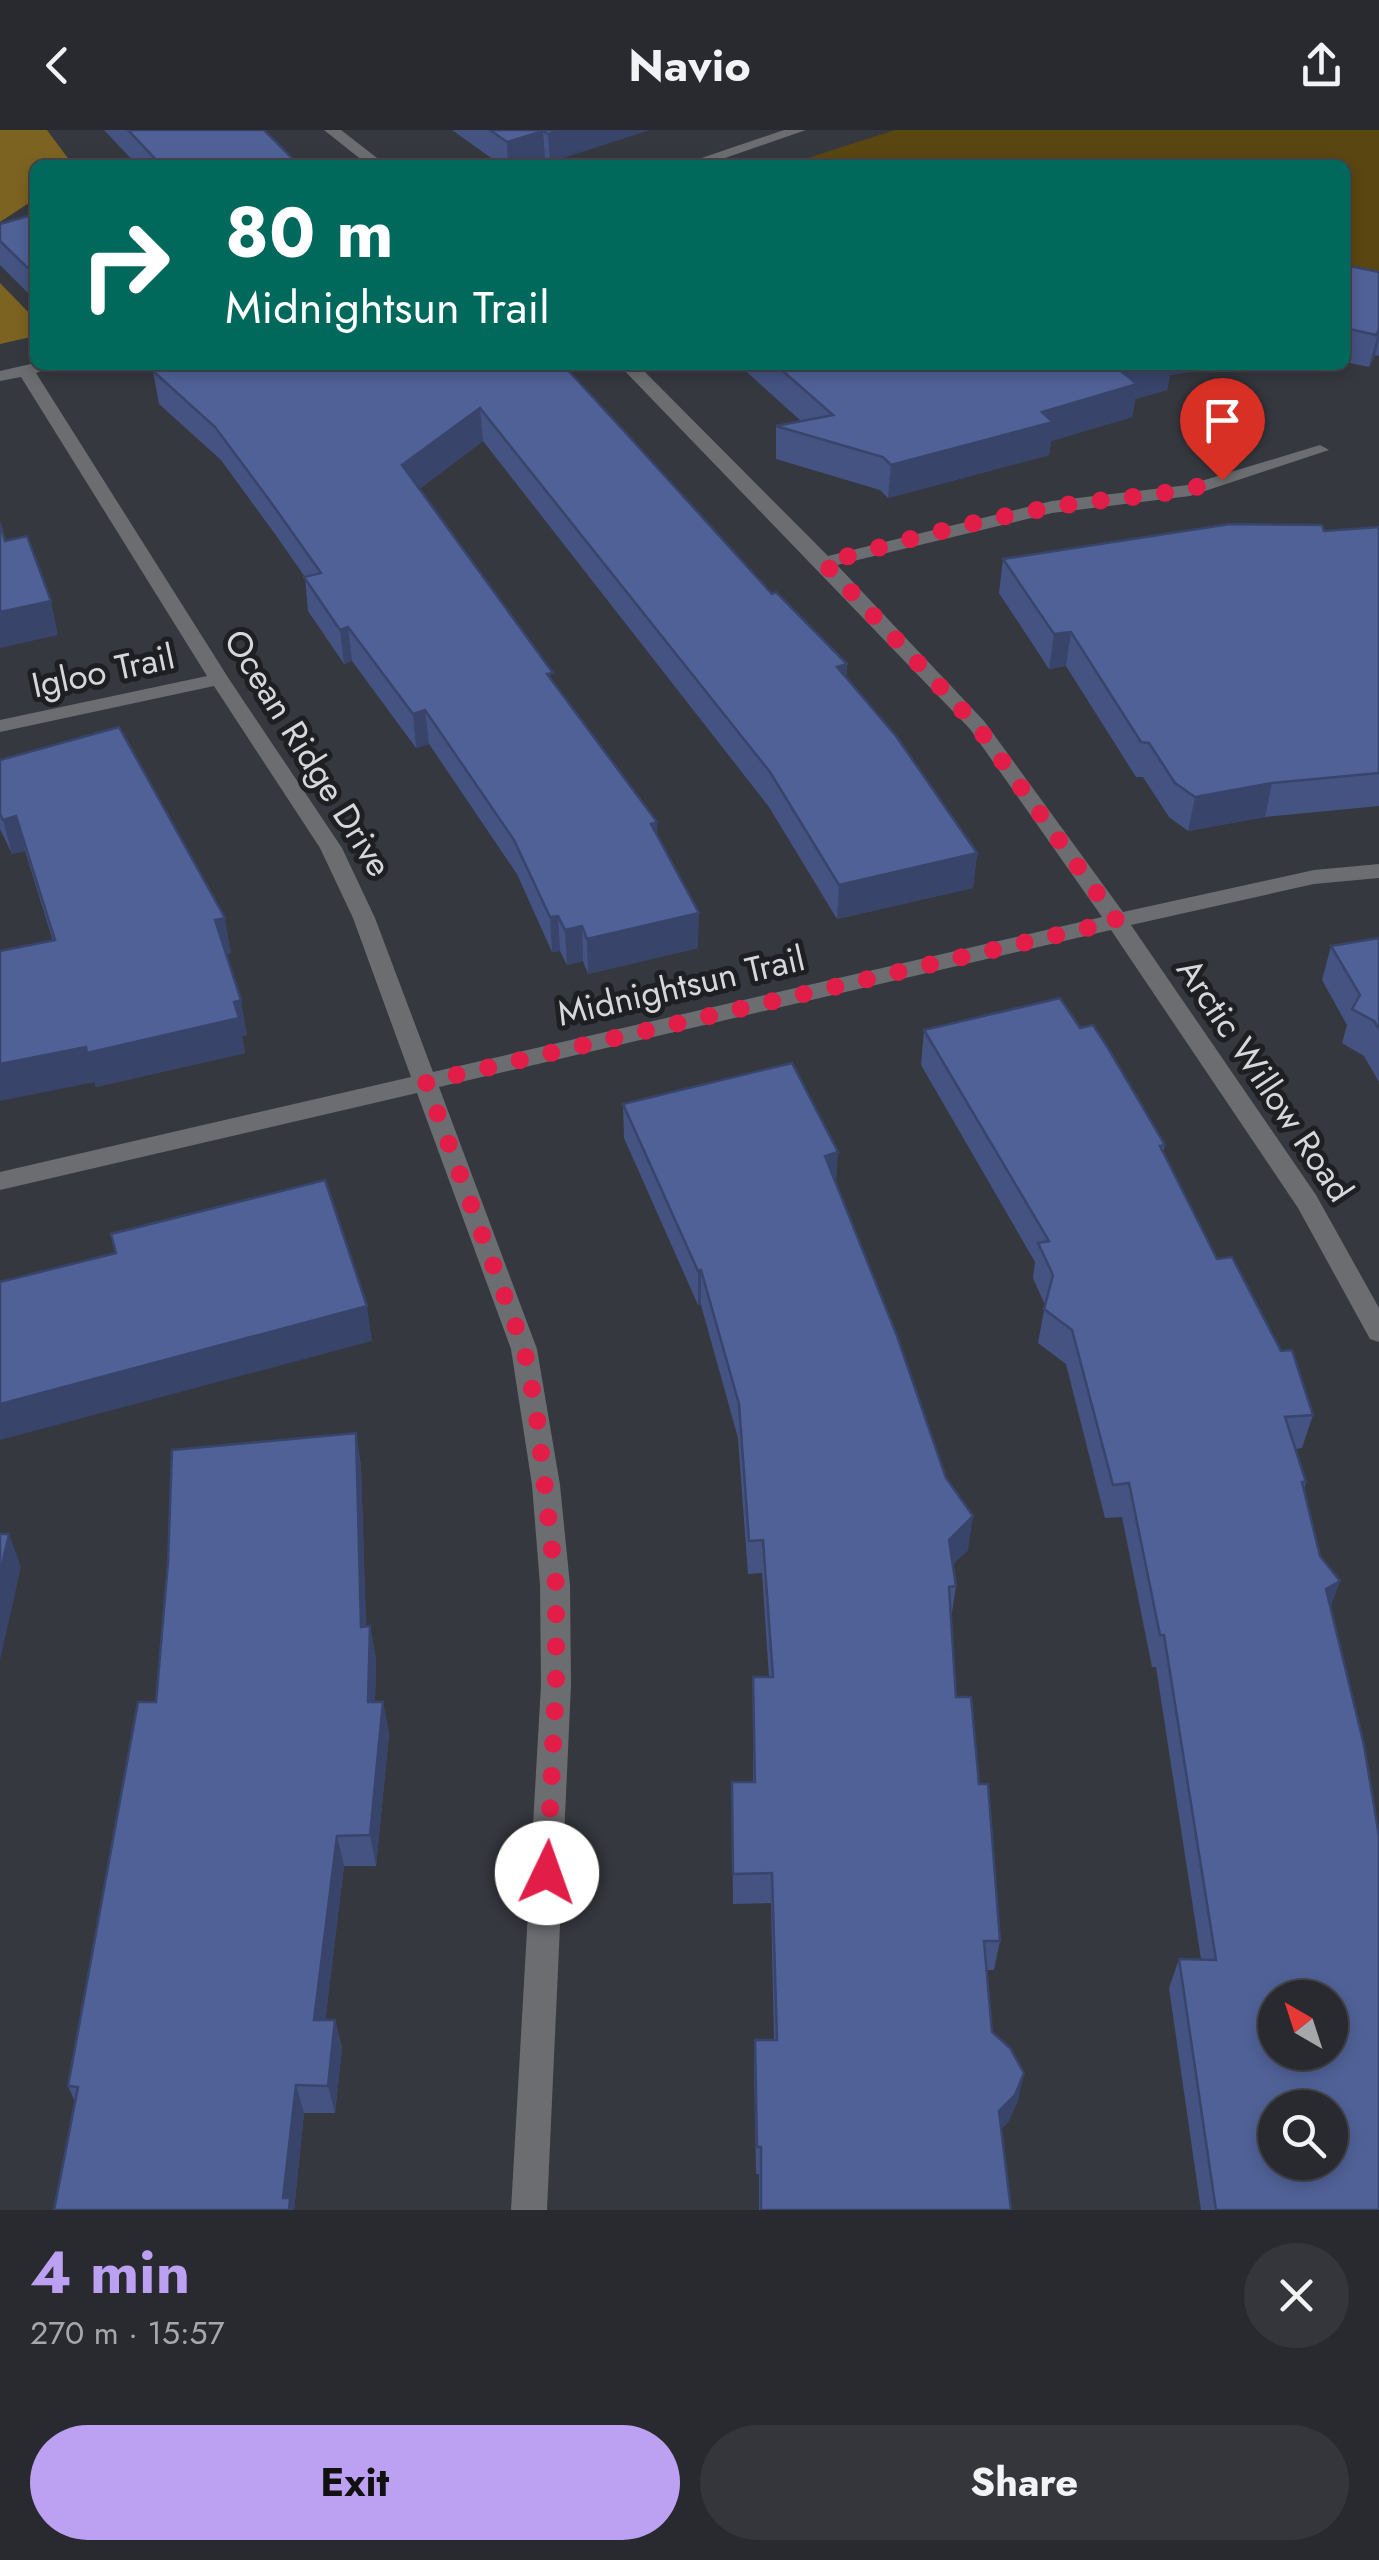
<!DOCTYPE html>
<meta charset="utf-8">
<style>
body{margin:0;font-family:Jost,sans-serif;background:#34363b;color:#f1f3f6;height:100vh;display:flex;flex-direction:column;font-size:38px;white-space:nowrap}
*{box-sizing:border-box;margin:0}
p{font-size:32px;color:#a5a7aa}
.icon{flex:none;width:55px;height:55px;fill:none;stroke:currentColor;stroke-width:2;stroke-linecap:round;stroke-linejoin:round}
.map{position:relative;height:2080px;overflow:hidden}
.drawer{display:flex;flex-direction:column;background:#282a2f;flex:1}
.drawer>*{flex:none}
.top-card{position:absolute;left:30px;top:30px;width:1320px;height:210px;border-radius:15px;box-shadow:0 5px 15px #0003,0 0 0 2px #44464b;background:#00695c;color:#fff;overflow:hidden}
.needle{width:65px;rotate:321deg}
.controls{position:absolute;left:1258px;top:1850px;display:grid;gap:20px}
.controls a{display:grid;place-items:center;width:90px;height:90px;border-radius:50%;background:#282a2f;box-shadow:0 5px 15px #0003,0 0 0 2px #44464b;font-size:50px}
.pin{position:absolute;display:grid;place-items:center;width:85px;height:85px;color:#fff;margin:-102px -42px;border-radius:50% 50% 50% 0;rotate:-45deg;box-shadow:0 0 10px #0007}
.pin .icon{rotate:45deg}
.me{position:absolute;width:110px;margin:-55px;rotate:3deg;stroke-linejoin:round;filter:drop-shadow(0 0 8px #0008)}
.turn{display:flex;align-items:center;gap:35px;height:210px;padding:0 30px;font-size:45px}
.turn .icon{width:130px;height:130px;stroke-width:2.5}
.turn b{display:block;font-size:70px;line-height:85px}
.round{display:grid;place-items:center;flex:none;width:105px;height:105px;border-radius:52px;background:#34363b}
.summary{display:flex;align-items:center;justify-content:space-between;height:170px;padding:0 30px}
h1{font-size:60px;font-weight:700;line-height:75px;color:#bca0f2}
.cta{display:flex;gap:20px;margin-top:auto;padding:20px 30px}
.cta a{flex:1;height:115px;border-radius:60px;background:#bca0f2;color:#111;font-size:40px;font-weight:700;line-height:115px;text-align:center}
.cta a+a{background:#34363b;color:#f1f3f6}
header{display:flex;justify-content:space-between;align-items:center;height:130px;padding:0 30px;background:#282a2f;font-size:45px;font-weight:700}
.map>svg:first-child{display:block}
.green{fill:#5a4611}
.forest{fill:#7c6321}
.lines{fill:none;stroke-linecap:round;stroke-linejoin:round}
.minor{fill:#6b6d70;fill-rule:evenodd}
.wall{fill:#455382}
.shaded-wall{fill:#38446a}
.building{fill:#506197;stroke:#38446a;stroke-width:2.5;fill-rule:evenodd}
.route{stroke:#e11d48;stroke-width:18;stroke-dasharray:0 32.4}
.labels{text-anchor:middle;stroke-width:10;stroke-linejoin:round;paint-order:stroke}
.street-label{font-size:35px;fill:#d6d7dc;stroke:#1e1f22}
</style>
<header><svg class="icon" aria-label="back" viewBox="0 0 24 24"><path d="M15 5l-7 7 7 7"/></svg>Navio<svg class="icon" aria-label="share" viewBox="0 0 24 24"><path d="M12 15V3M7 8l5-5 5 5M5 13v7h14v-7"/></svg></header>
<div class="map">
<svg width="1379" height="2080" viewBox="0 0 1379 2080">
<rect width="100%" height="100%" fill="#35383f"/>
<polygon class="green" points="895,0 1379,0 1379,146 1345,146 1345,35 786,35"/>
<g class="forest">
<polygon points="0,0 47,0 73,35 35,35 35,69 0,92"/>
<polygon points="0,153 35,189 35,206 0,214"/>
</g>
<g class="lines">
<g class="minor">
<polygon points="324,0 341,0 386,35 368,35"/>
<polygon points="784,0 806,0 705,35 681,35"/>
<polygon points="35,233 58,235 36,243 229,549 342,718 375,788 433,942 1102,787 970,599 619,235 638,235 828,426 1052,371 1188,355 1320,315 1329,320 1190,366 1052,383 837,435 984,591 1123,782 1314,740 1379,734 1379,748 1314,754 1131,795 1316,1065 1379,1178 1379,1212 1370,1209 1298,1078 1111,800 439,957 537,1219 560,1355 570,1455 571,1555 547,2080 511,2080 541,1555 540,1455 532,1355 511,1219 417,963 0,1060 0,1042 411,947 353,788 320,718 214,556 0,602 0,590 207,546 21,247 0,251 0,241"/>
</g>
</g>
<g class="wall">
<polygon points="104,0 264,0 299,35 137,35"/>
<polygon points="452,0 649,0 550,32 545,29 527,35 501,35"/>
<polygon points="35,84 35,170 0,135 0,94"/>
<polygon points="1345,135 1379,142 1379,226 1375,225 1369,237 1345,232"/>
<polygon points="563,235 772,464 847,534 846,548 977,723 973,758 837,789 769,677 483,311 419,359 657,706 698,818 588,844 583,831 567,835 560,821 552,822 517,744 429,614 416,618 352,531 344,534 308,481 305,447 275,404 221,330 159,274 153,241"/>
<polygon points="739,235 1233,235 1170,245 1167,260 1135,269 1132,287 1051,311 1049,325 888,368 880,360 776,329 776,296 801,291"/>
<polygon points="1379,397 1379,676 1265,687 1188,701 1169,687 1143,647 1136,647 1066,536 1049,539 999,463 1003,429"/>
<polygon points="0,630 231,823 226,824 247,905 242,906 245,923 96,957 53,811 25,721 12,724 0,699"/>
<polygon points="1379,808 1379,952 1364,926 1342,913 1347,895 1322,850 1331,816"/>
<polygon points="1080,898 1165,1015 1163,1022 1217,1129 1313,1285 1302,1318 1296,1319 1306,1352 1304,1360 1320,1426 1340,1451 1330,1477 1379,2080 1201,2080 1169,1858 1179,1829 1201,1829 1156,1537 1152,1537 1122,1387 1105,1388 1066,1234 1038,1213 1045,1175 1033,1148 1035,1132 921,935 924,900"/>
<polygon points="623,974 836,1055 968,1420 952,1435 956,1456 951,1489 956,1567 979,1654 1000,1811 994,1840 987,1840 992,1902 1018,1971 1008,1992 1001,1999 1011,2080 759,2080 759,2044 756,2044 754,1938 755,1910 774,1910 771,1773 733,1774 732,1683 732,1652 753,1652 753,1547 769,1547 762,1443 748,1444 738,1308 701,1175 698,1175 624,1008"/>
<polygon points="356,1303 361,1337 366,1496 370,1496 376,1529 375,1572 383,1572 389,1604 376,1736 344,1736 325,1890 335,1890 342,1918 335,1983 304,1983 294,2080 75,1972 68,1956 156,1572"/>
</g>
<g class="shaded-wall">
<polygon points="561,0 649,0 550,32 548,4"/>
<polygon points="543,1 545,29 527,35 508,35 507,12"/>
<polygon points="1379,200 1379,208 1375,225 1369,237"/>
<polygon points="1144,235 1233,235 1170,245 1167,260 1135,269 1132,287 1051,311 1049,325 888,368 891,335 1042,282 1121,241"/>
<polygon points="480,278 483,311 405,369 402,335"/>
<polygon points="51,471 58,505 0,518 0,482"/>
<polygon points="348,497 352,531 344,534 340,500"/>
<polygon points="1071,502 1066,536 1049,539 1054,504"/>
<polygon points="847,534 845,568 837,537"/>
<polygon points="425,580 429,614 416,618 413,584"/>
<polygon points="1272,653 1265,687 1188,701 1195,667"/>
<polygon points="16,686 25,721 12,724 3,690"/>
<polygon points="657,692 658,726 651,694"/>
<polygon points="977,723 973,758 837,789 839,755"/>
<polygon points="699,783 698,818 588,844 587,809"/>
<polygon points="558,786 560,821 552,822 550,787"/>
<polygon points="225,788 231,823 222,825 215,790"/>
<polygon points="582,796 583,831 567,835 565,800"/>
<polygon points="241,870 247,905 242,906 245,923 96,957 95,952 0,971 0,934"/>
<polygon points="838,1022 836,1057 825,1026"/>
<polygon points="701,1140 701,1175 698,1175 698,1141"/>
<polygon points="367,1176 372,1211 0,1310 0,1274"/>
<polygon points="356,1303 361,1337 367,1529 361,1497"/>
<polygon points="973,1386 968,1420 944,1443 949,1410"/>
<polygon points="9,1404 21,1437 0,1530 0,1444"/>
<polygon points="1340,1451 1328,1484 1326,1459"/>
<polygon points="370,1496 376,1529 374,1604 368,1572"/>
<polygon points="383,1572 389,1604 376,1736 370,1705"/>
<polygon points="337,1706 344,1736 322,1918 314,1890"/>
<polygon points="335,1890 342,1918 335,1983 328,1956"/>
<polygon points="1024,1943 1018,1971 1008,1992 993,2008 999,1981"/>
<polygon points="296,1955 304,1983 294,2080 287,2080 283,2068"/>
</g>
<g class="building">
<polygon points="128,0 264,0 299,35 161,35"/>
<polygon points="490,0 561,0 548,4 543,1 507,12"/>
<polygon points="35,84 35,145 0,111 0,94"/>
<polygon points="1345,135 1379,142 1379,200 1376,205 1345,198"/>
<polygon points="173,235 563,235 624,301 772,464 776,462 847,534 837,537 896,606 977,723 839,755 770,642 480,278 402,335 553,543 547,544 657,692 651,694 699,783 587,809 582,796 565,800 558,786 550,787 514,710 425,580 413,584 348,497 340,500 304,447 321,443 270,371 215,297 153,241"/>
<polygon points="776,235 1144,235 1121,241 1137,254 1042,282 1053,292 891,335 883,327 776,296 833,285"/>
<polygon points="0,393 5,411 27,406 51,471 0,482"/>
<polygon points="1230,394 1322,395 1324,401 1379,397 1379,643 1272,653 1195,667 1175,653 1149,613 1141,612 1071,502 1054,504 1003,429"/>
<polygon points="119,597 225,788 215,790 241,870 234,872 239,888 87,923 86,917 0,934 0,821 55,810 16,686 3,690 0,684 0,630"/>
<polygon points="1379,808 1379,899 1374,891 1352,879 1360,865 1331,816"/>
<path d="M 1060,868 L 1080,898 L 1093,895 L 1108,918 L 1165,1015 L 1160,1016 L 1217,1129 L 1232,1127 L 1281,1221 L 1292,1220 L 1313,1285 L 1285,1287 L 1306,1352 L 1302,1352 L 1320,1426 L 1340,1451 L 1326,1459 L 1364,1615 L 1379,1706 L 1379,2080 L 1216,2080 L 1179,1829 L 1216,1830 L 1164,1505 L 1160,1505 L 1129,1353 L 1113,1355 L 1072,1200 L 1044,1179 L 1053,1145 L 1038,1113 L 1049,1111 L 924,900 ZM 1275,1868 L 1330,1868 L 1330,1922 L 1275,1922 ZM 1275,1978 L 1330,1978 L 1330,2032 L 1275,2032 Z"/>
<polygon points="792,933 838,1022 825,1026 897,1206 946,1348 973,1386 949,1410 956,1456 949,1457 956,1567 971,1567 979,1654 988,1654 1000,1811 984,1811 992,1902 1010,1918 1024,1943 1015,1965 999,1981 1011,2080 761,2080 761,2017 757,2017 755,1910 777,1910 772,1743 733,1744 732,1652 755,1652 753,1547 773,1547 763,1410 749,1411 739,1274 701,1140 698,1141 623,974"/>
<polygon points="325,1050 367,1176 0,1274 0,1152 116,1123 111,1104"/>
<polygon points="356,1303 361,1497 370,1496 368,1572 383,1572 370,1705 337,1706 314,1890 335,1890 328,1956 296,1955 283,2068 290,2068 289,2080 54,2080 78,1957 68,1956 138,1572 156,1572 168,1432 172,1320"/>
<polygon points="0,1404 9,1404 0,1444"/>
</g>
<g class="lines">
<path class="route" d="M 547,1743 L 556,1555 L 556,1455 L 536,1279 L 524,1219 L 426,952 L 1117,791 L 977,596 L 824,433 C 898,412 973,391 1048,378 C 1106,367 1166,368 1222,350"/>
</g>
<g class="labels">
<g class="street-label">
<text transform="translate(103 541) rotate(-12)" y="12">Igloo Trail</text>
<text transform="translate(308 623) rotate(58)" y="12">Ocean Ridge Drive</text>
<text transform="translate(681 856) rotate(-13)" y="12">Midnightsun Trail</text>
<text transform="translate(1265 950) rotate(56)" y="12">Arctic Willow Road</text>
</g>
</g>
</svg>
<div class="controls">
<a><svg class="needle" viewBox="-14 -14 28 28"><path d="M0-13l5 13h-10z" fill="#e53935"/><path d="M0 13l5-13h-10z" fill="#a5a7aa"/></svg></a>
<a><svg class="icon" aria-label="search" viewBox="0 0 24 24"><circle cx="10" cy="10" r="6"/><path d="M15 15l6 6"/></svg></a>
</div>
<div class="pin" style="left:1222px;top:350px;background:#d93025"><svg class="icon" aria-label="arrive" viewBox="0 0 24 24"><path d="M6 21V4h12l-3 4 3 4H6"/></svg></div>
<svg class="me" style="left:547px;top:1743px" viewBox="-20 -20 40 40"><circle r="19" fill="#fff"/><path d="M0-13L10 11 0 6-10 11z" fill="#e11d48"/></svg>
<div class="top-card">
<div class="turn"><svg class="icon" aria-label="right" viewBox="0 0 24 24"><path d="M7 20v-9h11M14 6l5 5-5 5"/></svg><div><b>80 m</b>Midnightsun Trail</div></div>
</div>
</div>
<section class="drawer">
<div class="summary"><div><h1>4 min</h1><p>270 m · 15:57</p></div><a class="round"><svg class="icon" aria-label="close" viewBox="0 0 24 24"><path d="M6 6l12 12M18 6L6 18"/></svg></a></div>
<div class="cta"><a>Exit</a><a>Share</a></div>
</section>
